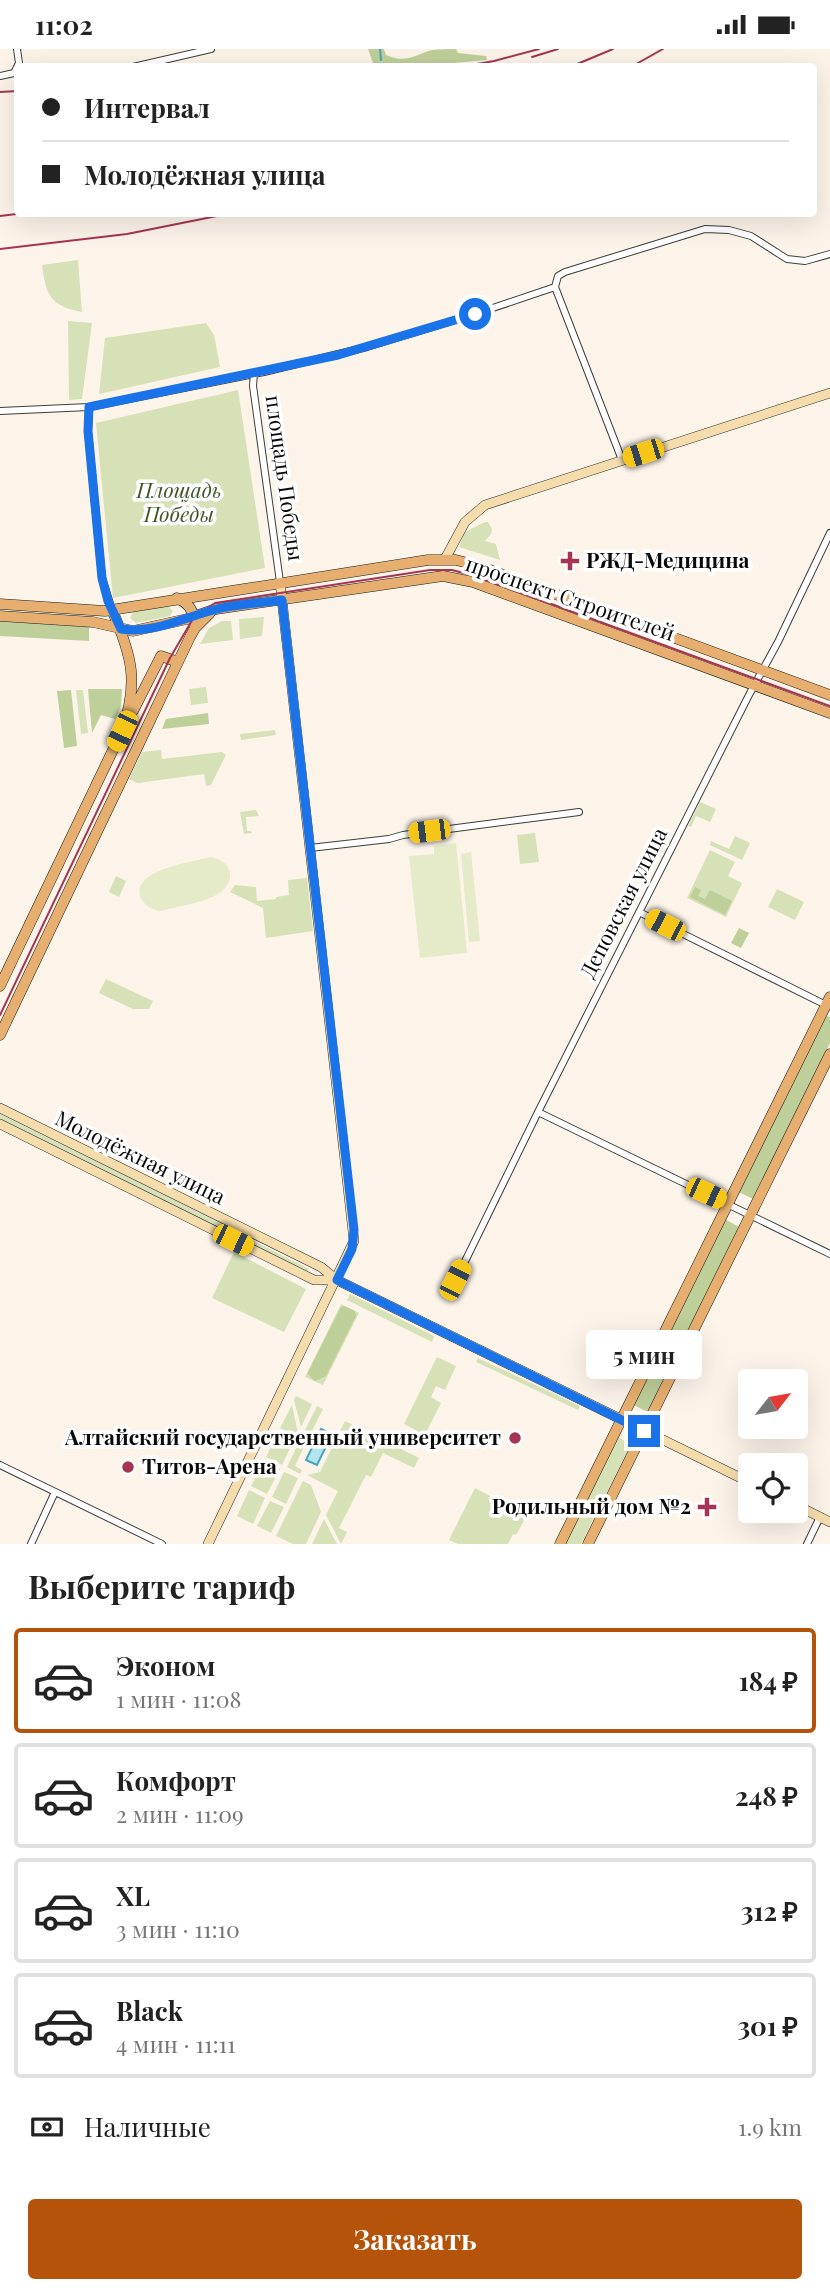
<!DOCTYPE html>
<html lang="ru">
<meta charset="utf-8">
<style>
body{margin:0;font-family:"Playfair Display",serif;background:#f2f2f2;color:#222;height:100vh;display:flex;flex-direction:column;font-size:26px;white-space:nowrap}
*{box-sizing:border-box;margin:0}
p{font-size:23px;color:#767676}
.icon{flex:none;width:38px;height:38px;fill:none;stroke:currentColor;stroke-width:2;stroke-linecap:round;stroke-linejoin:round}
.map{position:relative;height:1495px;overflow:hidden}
.sheet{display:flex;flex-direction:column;background:#fff;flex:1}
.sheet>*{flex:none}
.banner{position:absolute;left:14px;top:14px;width:803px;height:154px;border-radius:7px;box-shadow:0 7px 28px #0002;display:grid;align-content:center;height:154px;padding:0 28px;background:#fff}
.needle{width:46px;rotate:59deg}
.buttons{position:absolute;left:738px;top:1320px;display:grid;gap:14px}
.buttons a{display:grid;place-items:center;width:70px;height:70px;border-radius:7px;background:#fff;box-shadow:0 7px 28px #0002;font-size:35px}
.end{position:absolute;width:32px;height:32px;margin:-16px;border:9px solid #1a73e8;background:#fff;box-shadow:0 0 0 4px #fff}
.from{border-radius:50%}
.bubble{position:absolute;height:49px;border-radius:7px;background:#fff;box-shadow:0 7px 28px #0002;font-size:23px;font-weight:700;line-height:49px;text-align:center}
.car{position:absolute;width:21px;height:42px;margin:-21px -10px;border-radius:9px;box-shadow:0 0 5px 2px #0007;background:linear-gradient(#f5c518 24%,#345 0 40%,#f5c518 0 76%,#345 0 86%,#f5c518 0)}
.banner b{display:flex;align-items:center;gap:24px;height:66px;font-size:26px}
.banner b+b{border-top:2px solid #e0e0e0}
.banner i{width:18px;height:18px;background:#222}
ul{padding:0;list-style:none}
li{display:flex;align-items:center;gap:21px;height:105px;margin:0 14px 10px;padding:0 14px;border:4px solid #e0e0e0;border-radius:7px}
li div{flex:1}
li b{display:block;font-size:26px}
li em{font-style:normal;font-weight:700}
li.current{border-color:#b45309}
li>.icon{width:63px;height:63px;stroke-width:1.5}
h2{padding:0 28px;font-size:32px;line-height:84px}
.pay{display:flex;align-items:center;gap:18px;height:77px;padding:0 28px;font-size:26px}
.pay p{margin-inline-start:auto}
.action{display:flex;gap:14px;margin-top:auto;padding:14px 28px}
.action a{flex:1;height:80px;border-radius:7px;background:#b45309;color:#fff;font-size:28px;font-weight:700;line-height:80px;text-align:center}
.status{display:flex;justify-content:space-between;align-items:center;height:49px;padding:0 35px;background:#fff;direction:ltr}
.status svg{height:19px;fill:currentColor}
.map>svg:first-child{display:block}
</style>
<div class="status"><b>11:02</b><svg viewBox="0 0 49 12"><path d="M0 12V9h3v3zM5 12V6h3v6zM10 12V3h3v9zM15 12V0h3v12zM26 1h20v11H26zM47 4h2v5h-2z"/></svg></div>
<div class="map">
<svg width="830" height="1495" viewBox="0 0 830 1495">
<rect width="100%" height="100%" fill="#fcf4e9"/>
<path fill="#d6e1b8" d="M78,211l4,52c-32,-6 -36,-17 -40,-47z
M68,272l24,2 -10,76 -13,1z
M206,274l8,12 6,32 -121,27 6,-56z
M238,341l27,178 -152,30 -17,-175z
M485,473h3l4,7 -1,5 -6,7 11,3 4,16 -41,-13 6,-15z
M168,557l5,5 -3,5 -34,7 -6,-5 3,-6z
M264,568l-2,19 -22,3 -1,-20z
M222,572h9l2,19 -33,4 9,-16z
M206,638l2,16 -17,2 -2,-16z
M76,641h7l5,43 -7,1z
M275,681l1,5 -35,5 -1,-6z
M161,701l1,9 60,-7 4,3 -15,30 -5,1 -2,-12 -66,9 -9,-4 13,-27z
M700,753l16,7 -6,13 -14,-6 -5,11 -3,-1z
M256,761l3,6 -13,1 1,14h4l1,2 -8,1 -4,-22z
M535,784l4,29 -19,2 -3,-29z
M735,787l15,7 -8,17 -32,-15 1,-4 18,8z
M710,801l25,12 -7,14 14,7 -16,34 -39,-19z
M116,827l10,5 -7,16 -10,-5z
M307,829l6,53 -47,7 -3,-30 -33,-16 5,-7 21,2 1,14 19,-2v-2l13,-2 -1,-15z
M777,840l27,13 -9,18 -27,-13z
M106,930l47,22 -4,8h-16l-34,-16z
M0,1062l309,158 -2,4 -307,-154z
M234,1203l72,37 -22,43 -72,-34z
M350,1245l84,42 -2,6 -85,-42z
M341,1255l18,9 -36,72 -18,-8z
M437,1308l19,9 -11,24 -9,-4 -5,11 10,6 -16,32 -21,-11z
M478,1309l102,48 -2,4 -102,-48z
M296,1347l16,8 -11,23 -7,-27z
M292,1356l6,28 -2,3 -16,-8z
M317,1357l6,3 -16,32 -6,-3z
M345,1372l74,37 -5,10 -31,-15 -12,24 -5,-2 -27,53 8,4 -6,12 -15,-29 12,-24 -31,-16 13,-3z
M278,1383l16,8 -12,25 -16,-8z
M618,1388l13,7 -50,100h-16z
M299,1393l6,3 -10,21 7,4 -2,4 -13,-7z
M264,1412l16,8 -13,25 -16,-8z
M284,1423l14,6 -12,26 -14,-7z
M303,1432l8,4 10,27 -15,32h-13l-17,-8z
M475,1439l52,27 -11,20 -3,-1 -5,10h-50l-9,-4z
M249,1441l16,8 -12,26 -16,-8z
M270,1452l14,6 -13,26 -14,-7z
M324,1470l13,25h-25z"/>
<path fill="#becf99" d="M368,0h16l2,6c20,9 29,0 46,-5 7,-1 16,-1 24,-1l2,4 28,3 1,4 -68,6h-36l-10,-3z
M0,572l89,6v14l-89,-5z
M88,640h34l-1,17 -6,13 -14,-4 -9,18z
M71,641l6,56 -13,2 -7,-57z
M208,664l1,11 -47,5 4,-10z
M695,838l6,3 -3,6 7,3 5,-9 22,11 -7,14 -35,-18z
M739,879l10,5 -8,15 -10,-5z
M826,967l4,1v26l-77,156 -14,-7z
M725,1170l14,8 -90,186 -15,-8z
M344,1257l11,5 1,5 -30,60 -11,5 -8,-7 34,-67z"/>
<path fill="#e5eac8" d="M456,794l11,110 -47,5 -11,-102 25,-2v-8z
M471,803l9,89 -11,1 -8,-88z
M211,808c10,2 18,7 19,17 2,27 -49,31 -69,37 -9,-1 -18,-6 -21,-15 -7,-27 53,-34 71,-39z"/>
<path fill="#b4e4ed" stroke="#45a5b9" stroke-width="2" d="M321,1380l11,5 -15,31 -11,-5z"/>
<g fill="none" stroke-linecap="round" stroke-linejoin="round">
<path stroke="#45a5b9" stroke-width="2" d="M380,0l1,11"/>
<defs>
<path id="street" d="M133,18l78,-18
M0,27l14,-3 5,-10 -2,-14
M555,238l3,-11 7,-4 140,-43 24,1 22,6 36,23 18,2 25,-7
M555,238l67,173
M254,324l-1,13 27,196
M89,358l-1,24 14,147 10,32
M0,362l89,-4 175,-35 103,-25 108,-33 80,-27
M310,799l79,-9 14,-4 176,-23
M639,863l189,94
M538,1063l292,142
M451,1241l87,-178 212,-419 28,-51 52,-109
M0,1416l162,79
M31,1495l24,-52
M807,1495l13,-27"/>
<path id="secondary" d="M445,510l20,-37 20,-17 345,-112
M0,1059l321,159 16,13 414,203
M0,1075l314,156h23
M796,1456l34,17
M208,1495l146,-303 -74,-659"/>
<path id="primary" d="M177,549c11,5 18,13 16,25
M0,555l105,7 323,-51h28l23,6 351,129
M0,567l93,6 40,9 54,-12 29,-10 227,-33 30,6 357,131
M133,662l28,-55 17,6
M0,937l122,-255c17,-49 10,-75 -10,-121
M0,986l190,-398 5,-9 15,-15
M560,1495l270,-547
M588,1495l242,-490"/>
</defs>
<use href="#street" stroke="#3c3c3c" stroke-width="8"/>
<use href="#secondary" stroke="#2b2b2b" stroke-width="10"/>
<use href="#primary" stroke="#1a1a1a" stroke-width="11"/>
<use href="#street" stroke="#fff" stroke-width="6"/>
<use href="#secondary" stroke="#f4dcac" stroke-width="9"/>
<use href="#primary" stroke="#e6af6f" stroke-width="10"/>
<path stroke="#a53553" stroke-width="2" d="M0,966l170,-357 24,-41 21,-14 215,-33h22l23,6 355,130"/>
<path stroke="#a53553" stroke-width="2" d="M532,8l26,-8
M460,18l34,-6 45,-12
M570,18l43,-18
M631,18l32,-18
M0,43l18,-1
M0,167l25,-3
M0,200l127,-15 105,-21"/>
</g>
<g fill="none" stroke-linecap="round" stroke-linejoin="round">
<path stroke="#1a73e8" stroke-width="9" d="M475,265l-137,41 -249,52 -1,24 14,147 6,23 13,28c33,5 64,-12 96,-20 21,-5 43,-6 65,-9l72,630 -2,19 -15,31 307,151"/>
</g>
<g fill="#a53553" stroke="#fff" stroke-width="2.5">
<path d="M566.5 501.5h7v7h7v7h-7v7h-7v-7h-7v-7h7z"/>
<circle cx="515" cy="1389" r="7"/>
<circle cx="128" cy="1418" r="7"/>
<path d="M703.5 1447.5h7v7h7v7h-7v7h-7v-7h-7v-7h7z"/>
</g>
<g text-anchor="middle" stroke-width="7" stroke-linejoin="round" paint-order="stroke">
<g font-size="21" fill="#090909" stroke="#fff">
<text transform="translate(284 429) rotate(82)" y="7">площадь Победы</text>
<text transform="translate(570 550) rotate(19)" y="7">проспект Строителей</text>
<text transform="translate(624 854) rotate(-63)" y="7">Деповская улица</text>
<text transform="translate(140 1109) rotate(26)" y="7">Молодёжная улица</text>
</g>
<g font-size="21" font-style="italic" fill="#3a5724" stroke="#fff">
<text x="179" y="449">Площадь<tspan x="179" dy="24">Победы</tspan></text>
</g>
<g font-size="21" font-weight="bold" fill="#090909" stroke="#fff" text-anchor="start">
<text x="586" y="519">РЖД-Медицина</text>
<text x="501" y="1396" text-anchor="end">Алтайский государственный университет</text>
<text x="142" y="1425">Титов-Арена</text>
<text x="691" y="1465" text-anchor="end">Родильный дом №2</text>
</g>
</g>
</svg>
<div class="buttons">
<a><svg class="needle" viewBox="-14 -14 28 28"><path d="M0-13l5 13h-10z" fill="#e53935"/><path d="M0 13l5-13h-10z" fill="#767676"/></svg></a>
<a><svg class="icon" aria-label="locate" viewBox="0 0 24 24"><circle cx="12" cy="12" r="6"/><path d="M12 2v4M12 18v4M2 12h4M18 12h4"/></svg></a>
</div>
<i class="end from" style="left:475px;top:265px"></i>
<i class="end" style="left:644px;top:1382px"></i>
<div class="bubble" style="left:586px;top:1281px;width:116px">5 мин</div>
<i class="car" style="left:643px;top:404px;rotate:252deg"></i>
<i class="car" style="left:122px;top:682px;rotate:205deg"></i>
<i class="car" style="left:429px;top:782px;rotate:263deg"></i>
<i class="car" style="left:665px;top:876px;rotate:297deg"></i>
<i class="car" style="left:706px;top:1144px;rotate:115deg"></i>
<i class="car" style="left:233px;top:1191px;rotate:116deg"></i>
<i class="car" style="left:455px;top:1231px;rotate:27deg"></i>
<div class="banner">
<b><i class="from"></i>Интервал</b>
<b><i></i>Молодёжная улица</b>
</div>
</div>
<section class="sheet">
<h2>Выберите тариф</h2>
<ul>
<li class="current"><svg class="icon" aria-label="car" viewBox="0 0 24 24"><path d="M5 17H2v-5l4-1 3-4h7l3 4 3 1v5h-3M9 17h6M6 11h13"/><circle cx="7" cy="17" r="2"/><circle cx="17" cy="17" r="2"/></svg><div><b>Эконом</b><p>1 мин · 11:08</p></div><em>184 ₽</em></li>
<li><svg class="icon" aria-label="car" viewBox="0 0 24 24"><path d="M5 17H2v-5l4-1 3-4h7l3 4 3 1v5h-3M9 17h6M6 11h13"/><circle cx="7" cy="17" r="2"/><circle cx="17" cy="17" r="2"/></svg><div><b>Комфорт</b><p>2 мин · 11:09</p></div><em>248 ₽</em></li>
<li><svg class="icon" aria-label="car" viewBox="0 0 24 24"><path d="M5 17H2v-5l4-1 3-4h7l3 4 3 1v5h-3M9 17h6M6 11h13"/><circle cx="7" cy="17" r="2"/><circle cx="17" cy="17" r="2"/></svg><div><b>XL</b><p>3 мин · 11:10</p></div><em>312 ₽</em></li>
<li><svg class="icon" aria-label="car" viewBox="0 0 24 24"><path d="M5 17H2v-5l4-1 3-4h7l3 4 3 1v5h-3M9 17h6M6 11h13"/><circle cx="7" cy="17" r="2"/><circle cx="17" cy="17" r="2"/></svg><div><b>Black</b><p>4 мин · 11:11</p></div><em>301 ₽</em></li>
</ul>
<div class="pay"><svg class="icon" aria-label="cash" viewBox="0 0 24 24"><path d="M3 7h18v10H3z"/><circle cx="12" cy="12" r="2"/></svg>Наличные<p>1.9 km</p></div>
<div class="action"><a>Заказать</a></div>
</section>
